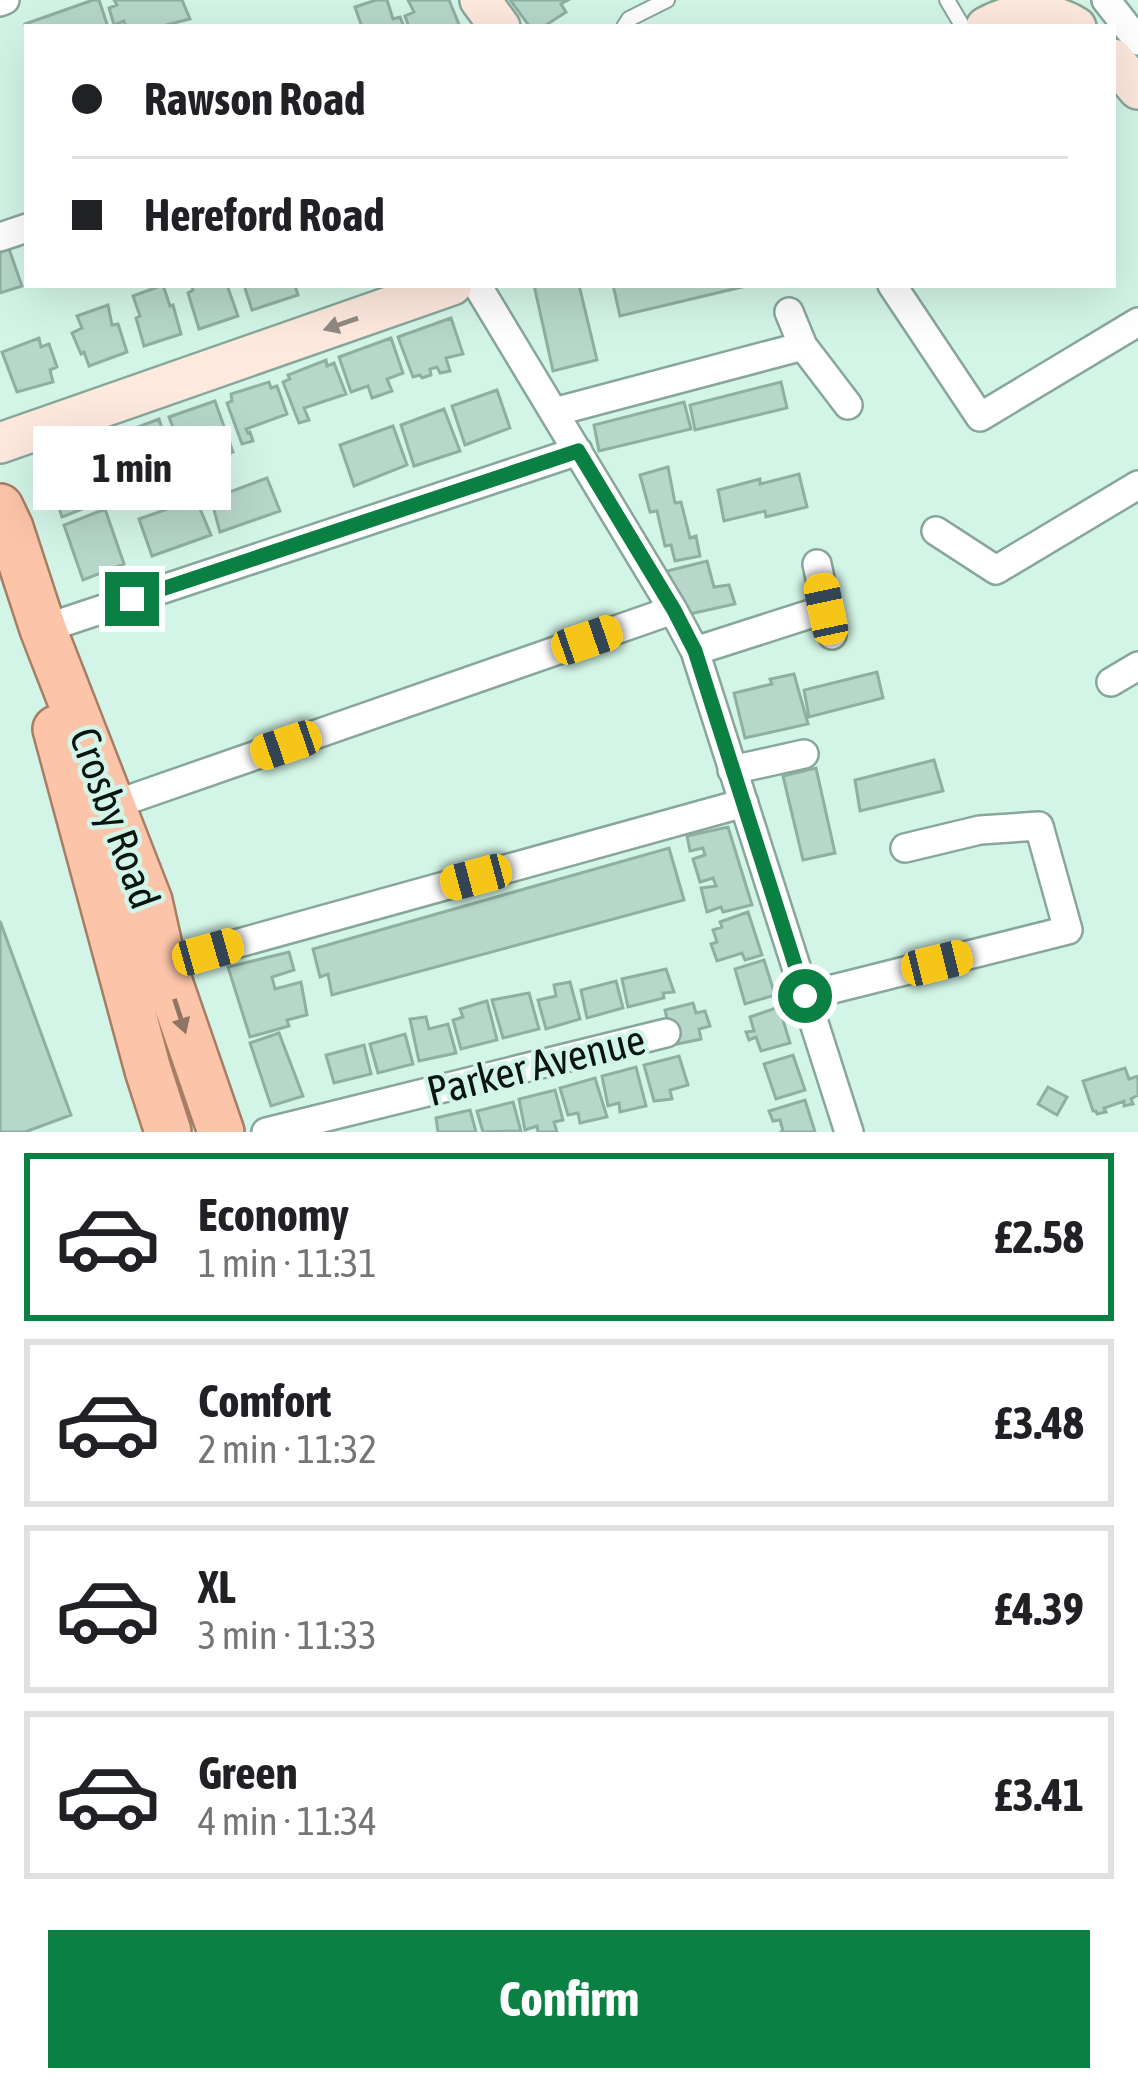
<!DOCTYPE html>
<meta charset="utf-8">
<style>
body{margin:0;font-family:"Asap Condensed",sans-serif;background:#f2f2f2;color:#202124;height:100vh;display:flex;flex-direction:column;font-size:45px;white-space:nowrap}
*{box-sizing:border-box;margin:0}
p{font-size:39px;color:#757577}
.icon{flex:none;width:66px;height:66px;fill:none;stroke:currentColor;stroke-width:2;stroke-linecap:round;stroke-linejoin:round}
.map{position:relative;height:1132px;overflow:hidden}
.panel{display:flex;flex-direction:column;background:#fff;flex:1}
.panel>*{flex:none}
.hud{position:absolute;left:24px;top:24px;width:1092px;height:264px;border-radius:0px;box-shadow:0 12px 48px #0002;display:grid;align-content:center;height:264px;padding:0 48px;background:#fff}
.end{position:absolute;width:54px;height:54px;margin:-27px;border:15px solid #0b8043;background:#fff;box-shadow:0 0 0 6px #fff}
.from{border-radius:50%}
.bubble{position:absolute;height:84px;border-radius:0px;background:#fff;box-shadow:0 12px 48px #0002;font-size:39px;font-weight:700;line-height:84px;text-align:center}
.car{position:absolute;width:36px;height:72px;margin:-36px -18px;border-radius:15px;box-shadow:0 0 9px 3px #0007;background:linear-gradient(#f5c518 24%,#345 0 40%,#f5c518 0 76%,#345 0 86%,#f5c518 0)}
.hud b{display:flex;align-items:center;gap:42px;height:114px;font-size:45px}
.hud b+b{border-top:3px solid #e0e0e0}
.hud i{width:30px;height:30px;background:#202124}
ul{padding:21px 0 0;list-style:none}
li{display:flex;align-items:center;gap:36px;height:168px;margin:0 24px 18px;padding:0 24px;border:6px solid #e0e0e0;border-radius:0px}
li div{flex:1}
li b{display:block;font-size:45px}
li em{font-style:normal;font-weight:700}
li.on{border-color:#0b8043}
li>.icon{width:108px;height:108px;stroke-width:1.5}
.action{display:flex;gap:24px;margin-top:auto;padding:24px 48px}
.action a{flex:1;height:138px;border-radius:0px;background:#0b8043;color:#fff;font-size:48px;font-weight:700;line-height:138px;text-align:center}
.map>svg:first-child{display:block}
</style>
<div class="map">
<svg width="1138" height="1132" viewBox="0 0 1138 1132">
<rect width="100%" height="100%" fill="#d3f5e7"/>
<path fill="#b6d7c9" stroke="#8fafa1" stroke-width="3" d="M93,0h6l9,27h-81v3l-2,-6z
M114,0h68l8,19 -32,8h-32l-2,-6 -10,4 -5,-17 8,-3z
M376,0h11l6,19 7,-2 4,10h-42l-7,-20z
M408,0h41l11,27h-51l-4,-11 9,-4z
M510,0h58l-7,4 5,8 -23,15h-13z
M8,246l14,40 -22,7v-44z
M163,285l7,21 3,-1 8,29 -37,12 -8,-28 4,-2 -7,-20z
M191,285h36l11,31 -39,13 -11,-36 5,-3z
M244,285h51l3,10 -46,15z
M534,285h45l18,75 -44,11z
M613,285h129v2l-122,29z
M108,305l4,20 6,-1 9,28 -38,14 -5,-14 -3,2 -9,-21 10,-5 -5,-12z
M451,318l12,36 -17,4 4,13 -10,2 -3,-6 -7,2 1,6 -9,3 -2,-3 -7,2 -15,-40z
M39,338l2,9 8,-3 8,23 -7,3 3,12 -36,10 -15,-40z
M391,338l12,35 -16,6 5,12 -20,7 -4,-12 -17,6 -12,-35z
M326,360l1,6 7,-3 12,31 -42,14 5,12 -10,3 -16,-41 7,-3 -2,-4z
M269,382l2,6 6,-2 10,28 -41,15 2,4 2,-1 3,9 -11,3 -15,-41 5,-2 -1,-7z
M781,382l6,26 -92,22 -5,-25z
M497,390l13,38 -45,17 -13,-39z
M215,401l18,51 -45,15 -19,-50z
M684,402l7,27 -92,22 -5,-26z
M444,409l16,42 -46,15 -13,-41z
M159,419l16,52 -46,16 -17,-50z
M393,426l14,39 -53,21 -14,-41z
M82,446l21,55 -41,16 -18,-56z
M668,467l7,36 6,-1 9,36 6,-2 4,20 -25,5 -4,-16 -6,1 -8,-35 -7,1 -10,-37z
M799,474l8,33 -41,10 -1,-6 -41,10 -6,-31 42,-11v5z
M267,478l13,33 -60,21 -9,-33z
M196,499l15,36 -59,21 -13,-37z
M105,509l19,55 -41,16 -19,-55z
M707,561l7,26 15,-2 6,19 -50,11 -22,-43z
M877,672l6,26 -74,19 -5,-27z
M794,674l14,50 -63,14 -11,-45 38,-9 -2,-5z
M934,760l9,31 -83,20 -5,-31z
M816,768l19,85 -32,7 -20,-84z
M728,827l24,78 -29,7 -2,-5 -14,5 -6,-24 15,-2 -3,-8 -13,4 -7,-23 12,-4 -2,-7 -13,3 -3,-15z
M669,848l15,52 -352,95 -4,-21 -8,3 -7,-28z
M748,912l14,43 -17,5 -3,-7 -25,8 -6,-17 6,-2 -4,-12 9,-3 -2,-5z
M0,921l71,194 -46,17h-25z
M289,952l5,18 -22,7 3,12 26,-7 6,33 -20,5 2,6 -39,11 -22,-70z
M764,960l11,35 -30,9 -10,-35z
M666,969l8,23 -11,1 1,5 -36,9 -6,-28z
M616,981l7,27 -36,10 -6,-28z
M570,982l10,37 -34,10 -8,-29 18,-4 -2,-11z
M529,993l10,36 -36,9 -11,-38z
M487,1001l10,39 -36,9 -8,-29 10,-3 -3,-8z
M693,1003l3,10 9,-2 5,15 -11,3 2,10 -28,6 -8,-35z
M779,1007l11,36 -29,8 -5,-14 -7,3 -3,-8 8,-1 -4,-14z
M426,1017l3,12 19,-5 8,29 -37,8 -9,-42z
M279,1033l24,63 -32,10 -21,-63z
M405,1034l8,30 -35,9 -8,-29z
M364,1045l7,29 -37,9 -8,-28z
M793,1055l12,35 -29,9 -12,-35z
M679,1056l9,29 -18,5 2,9 -18,2 -10,-36z
M636,1067l10,39 -26,6 -1,-9 -11,3 -6,-30z
M1125,1068l4,11 9,-3v19l-7,4 2,5 -9,2v-5l-20,7 2,4 -9,2 -1,-3h-3l-10,-30z
M595,1078l12,39 -27,6 -2,-10 -10,2 -8,-27z
M1048,1087l19,10 -10,18 -19,-11z
M555,1090l8,30 -9,2 3,10h-19l-1,-6 -12,4 -6,-31z
M805,1100l10,32h-35l3,-1 -3,-11 -7,1 -4,-10z
M513,1102l8,29 -38,1 -6,-21z
M470,1110l6,22h-38l-2,-14z"/>
<g fill="none" stroke-linecap="round" stroke-linejoin="round">
<defs>
<path id="service" d="M947,0l16,27
M624,27l5,-8 38,-19"/>
<path id="minor" d="M1106,0l32,41
M0,2l5,-2
M0,237l27,-9
M477,285l196,325 22,41 154,481
M892,285l88,132 158,-95
M789,312l14,34 45,59
M554,412l249,-66
M936,531l60,39 142,-85
M817,564l15,71
M43,629l535,-178
M695,651l131,-42
M1111,682l27,-16
M732,770l72,-16
M113,805l560,-195
M163,964l581,-161
M805,996l263,-66 -29,-104 -59,4 -75,18
M266,1132l400,-99"/>
<path id="secondary" d="M480,0l20,27
M986,27c29,-16 61,-18 90,0
M1113,59l25,30
M0,443l452,-158"/>
<path id="trunk" d="M0,507l10,21 33,101 106,272 14,63 58,168
M56,729l92,341 20,62"/>
</defs>
<use href="#service" stroke="#88a79a" stroke-width="18"/>
<use href="#minor" stroke="#88a79a" stroke-width="32"/>
<use href="#secondary" stroke="#88a79a" stroke-width="44"/>
<use href="#trunk" stroke="#a67e66" stroke-width="50"/>
<use href="#service" stroke="#fff" stroke-width="14"/>
<use href="#minor" stroke="#fff" stroke-width="27"/>
<use href="#secondary" stroke="#fee9df" stroke-width="39"/>
<use href="#trunk" stroke="#fcc4a8" stroke-width="45"/>
</g>
<defs><path id="oneway-solid" d="M-6-.8H1V-3.2L6.5 0L1 3.2V.8H-6Z" transform="scale(3)"/></defs>
<use fill="#908a82" href="#oneway-solid" transform="translate(341 324) rotate(161)"/>
<use fill="#8f7564" href="#oneway-solid" transform="translate(180 1016) rotate(72)"/>
<g fill="none" stroke-linecap="round" stroke-linejoin="round">
<path stroke="#0b8043" stroke-width="15" d="M132,599l446,-148 96,159 21,41 110,345"/>
</g>
<g text-anchor="middle" stroke-width="9" stroke-linejoin="round" paint-order="stroke">
<g font-size="42" fill="#091511" stroke="#d3f5e7">
<text transform="translate(115 818) rotate(70)" y="15">Crosby Road</text>
<text transform="translate(536 1065) rotate(-14)" y="15">Parker Avenue</text>
</g>
</g>
</svg>
<i class="end from" style="left:805px;top:996px"></i>
<i class="end" style="left:132px;top:599px"></i>
<div class="bubble" style="left:33px;top:426px;width:198px">1 min</div>
<i class="car" style="left:826px;top:609px;rotate:348deg"></i>
<i class="car" style="left:587px;top:640px;rotate:71deg"></i>
<i class="car" style="left:286px;top:745px;rotate:251deg"></i>
<i class="car" style="left:476px;top:877px;rotate:255deg"></i>
<i class="car" style="left:208px;top:952px;rotate:74deg"></i>
<i class="car" style="left:937px;top:963px;rotate:76deg"></i>
<div class="hud">
<b><i class="from"></i>Rawson Road</b>
<b><i></i>Hereford Road</b>
</div>
</div>
<section class="panel">
<ul>
<li class="on"><svg class="icon" aria-label="car" viewBox="0 0 24 24"><path d="M5 17H2v-5l4-1 3-4h7l3 4 3 1v5h-3M9 17h6M6 11h13"/><circle cx="7" cy="17" r="2"/><circle cx="17" cy="17" r="2"/></svg><div><b>Economy</b><p>1 min · 11:31</p></div><em>£2.58</em></li>
<li><svg class="icon" aria-label="car" viewBox="0 0 24 24"><path d="M5 17H2v-5l4-1 3-4h7l3 4 3 1v5h-3M9 17h6M6 11h13"/><circle cx="7" cy="17" r="2"/><circle cx="17" cy="17" r="2"/></svg><div><b>Comfort</b><p>2 min · 11:32</p></div><em>£3.48</em></li>
<li><svg class="icon" aria-label="car" viewBox="0 0 24 24"><path d="M5 17H2v-5l4-1 3-4h7l3 4 3 1v5h-3M9 17h6M6 11h13"/><circle cx="7" cy="17" r="2"/><circle cx="17" cy="17" r="2"/></svg><div><b>XL</b><p>3 min · 11:33</p></div><em>£4.39</em></li>
<li><svg class="icon" aria-label="car" viewBox="0 0 24 24"><path d="M5 17H2v-5l4-1 3-4h7l3 4 3 1v5h-3M9 17h6M6 11h13"/><circle cx="7" cy="17" r="2"/><circle cx="17" cy="17" r="2"/></svg><div><b>Green</b><p>4 min · 11:34</p></div><em>£3.41</em></li>
</ul>
<div class="action"><a>Confirm</a></div>
</section>
